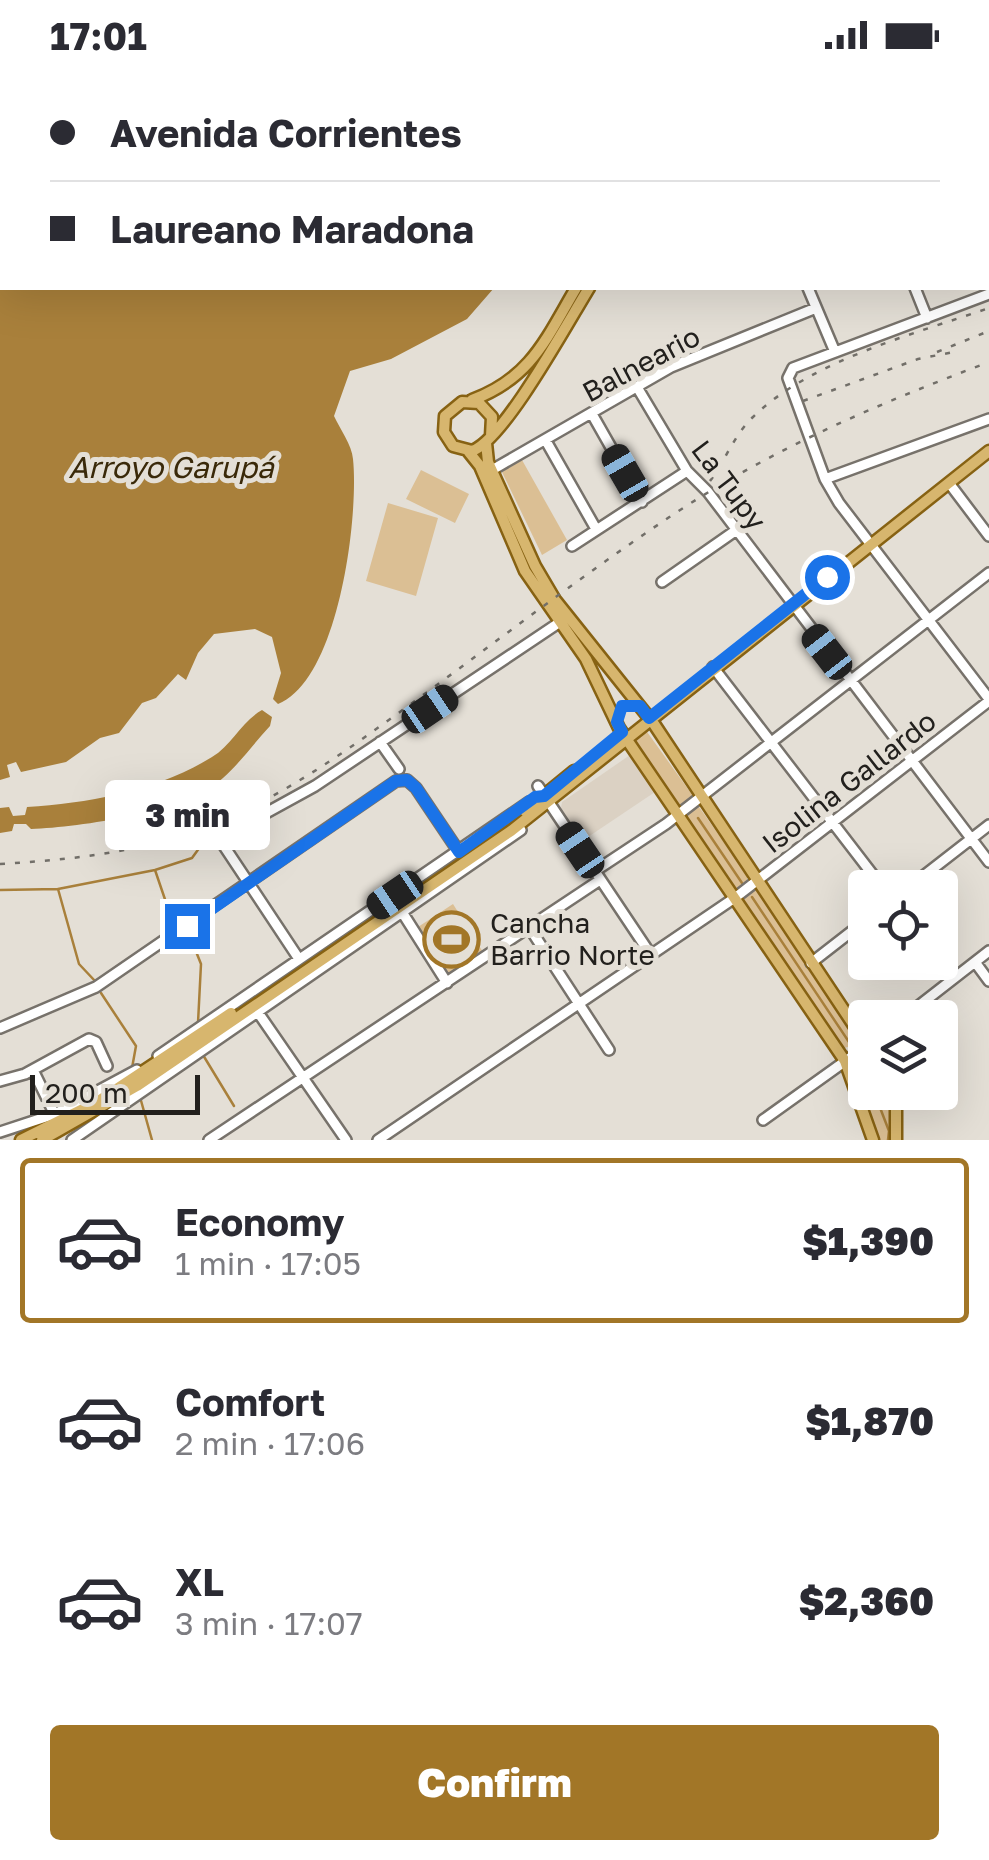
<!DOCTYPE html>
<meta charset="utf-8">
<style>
body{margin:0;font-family:"Golos Text",sans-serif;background:#f7f7f7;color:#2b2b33;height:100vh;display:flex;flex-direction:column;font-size:38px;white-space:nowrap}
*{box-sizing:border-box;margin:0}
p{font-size:32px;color:#7c7c81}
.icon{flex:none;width:55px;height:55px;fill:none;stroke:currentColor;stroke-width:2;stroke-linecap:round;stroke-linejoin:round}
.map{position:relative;height:1070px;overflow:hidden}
.drawer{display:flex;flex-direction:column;background:#fff;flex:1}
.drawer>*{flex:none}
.guide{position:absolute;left:0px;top:0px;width:990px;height:220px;box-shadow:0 10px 40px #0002;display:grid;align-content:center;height:220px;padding:0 50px;background:#fff}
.controls{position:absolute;left:848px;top:800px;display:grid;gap:20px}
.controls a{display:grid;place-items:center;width:110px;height:110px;border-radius:10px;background:#fff;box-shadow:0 10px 40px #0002;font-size:50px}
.scale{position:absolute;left:30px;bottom:25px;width:170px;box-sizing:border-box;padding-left:10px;border:5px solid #22201d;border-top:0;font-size:28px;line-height:35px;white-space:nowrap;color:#22201d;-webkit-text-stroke:8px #e4dfd6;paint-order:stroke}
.end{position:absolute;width:45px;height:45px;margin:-22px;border:12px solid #1a73e8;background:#fff;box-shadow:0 0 0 5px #fff}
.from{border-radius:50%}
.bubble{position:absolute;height:70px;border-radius:10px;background:#fff;box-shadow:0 10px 40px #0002;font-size:32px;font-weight:800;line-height:70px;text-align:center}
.car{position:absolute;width:30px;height:60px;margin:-30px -15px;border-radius:12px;box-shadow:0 0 8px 2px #0007;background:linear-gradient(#222 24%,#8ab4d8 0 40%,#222 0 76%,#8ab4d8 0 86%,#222 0)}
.guide b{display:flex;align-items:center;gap:35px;height:95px;font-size:38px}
.guide b+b{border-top:2px solid #e1e1e2}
.guide i{width:25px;height:25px;background:#2b2b33}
ul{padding:18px 0 0;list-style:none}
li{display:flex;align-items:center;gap:30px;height:165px;margin:0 20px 15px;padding:0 30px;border:5px solid transparent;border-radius:10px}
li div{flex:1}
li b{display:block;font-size:38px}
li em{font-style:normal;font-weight:800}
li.active{border-color:#a27627}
li>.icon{width:90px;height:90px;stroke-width:1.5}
.primary-button{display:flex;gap:20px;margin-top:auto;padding:20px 50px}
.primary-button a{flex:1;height:115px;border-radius:10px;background:#a27627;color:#fff;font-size:40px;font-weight:800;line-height:115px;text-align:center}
.status{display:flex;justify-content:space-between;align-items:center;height:70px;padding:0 50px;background:#fff;direction:ltr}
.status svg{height:28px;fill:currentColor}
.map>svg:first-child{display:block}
</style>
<div class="status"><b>17:01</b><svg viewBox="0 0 49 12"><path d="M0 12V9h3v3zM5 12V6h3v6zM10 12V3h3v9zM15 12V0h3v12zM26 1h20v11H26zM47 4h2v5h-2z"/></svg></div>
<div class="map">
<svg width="989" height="1070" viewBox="0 0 989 1070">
<rect width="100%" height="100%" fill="#e4dfd6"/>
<path fill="#dbd1c3" d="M630,685l25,37 -73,49 -21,-33 1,-6z"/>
<path fill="#dbbf94" d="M522,390l45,80 -25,15 -40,-83z
M421,400l48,24 -14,29 -49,-24z
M388,433l50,15 -22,78 -50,-15z
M645,659l48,67 -13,10 -49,-67z
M697,734l50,71v7l-10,7 -50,-73z
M751,816l7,3 100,155 -17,5 -98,-148 -1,-7z
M453,834l30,48 -34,22 -31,-47z
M865,982v40l27,1 1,47h-13l-30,-75 1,-6z"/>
<path fill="#a9803b" d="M0,0h534l-532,2v216h492l-27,31 -76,40 -41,12 -16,45c6,13 18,29 19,43 6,57 -14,221 -75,245l-5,-5 8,-26 -9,-36 -17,-8 -41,5 -16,19 -12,27 -8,-6 -22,24 -14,5 -23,30 -19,5 -34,24 -45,10 -5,-10 -9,3 3,12 -10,3z
M262,640l10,7 -2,9c-16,17 -30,37 -47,52 -39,34 -141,49 -192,51l-5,-5h-12l-2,7 -12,2v-25l9,-1 4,9 12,-1 2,-8c63,-4 130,-16 185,-50 20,-12 29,-35 50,-47z"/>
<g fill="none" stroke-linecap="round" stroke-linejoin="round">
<path stroke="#a9803b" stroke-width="2.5" d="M195,726l8,11
M205,741l7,10
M698,748l44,65
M58,819l21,75 16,17
M0,820l58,-1 97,-19
M752,827l99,148
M182,854l-11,-7 -16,-47 37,-12 21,-29
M189,864l12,30 -3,59
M101,923l35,53 -4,22
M203,985l31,51
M861,992l4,9
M874,1022l15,39 -1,9
M140,1027l12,43"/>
<defs>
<path id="minor" d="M833,0l1,2
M938,0l1,2
M988,12l1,-1
M988,117l1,-1
M988,131l1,4
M808,218l27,64
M915,218l12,30
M989,224l-196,74 -5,10 37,101 14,24 150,196
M637,317l50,84 21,21 281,370
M592,344l50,88
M546,371l50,88
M492,400l179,-103 145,-59
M825,409l164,-60
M949,413l40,53
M572,476l115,-75
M662,512l73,-51
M713,597l170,221
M380,672l19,27
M538,716l113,169
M595,801l71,-47 323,-251
M908,818l81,-63
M402,842l45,71
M529,857l80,123
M299,889l-75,-113v-10l91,-50 248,-166
M940,891l13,17
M975,892l14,19
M811,893l54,-42
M257,941l89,129
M903,948l86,-67
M0,958l96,-41 300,-206 11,-1 9,8 43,64
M158,986l371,-254
M33,1000l23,47
M0,1011l25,-7 64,-35 7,3 11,24
M763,1050l102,-73
M0,1062l55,-18 82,-44
M72,1070l449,-310
M209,1070l391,-260
M378,1070l358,-243 253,-196"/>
<path id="major" d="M650,0v2
M592,2l2,-2
M704,2l6,-2
M729,2l7,-2
M472,330c59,-22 74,-61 104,-112
M491,366l1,-19 -13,-14 -17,-1 -17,14 -1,16 9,14 19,5c32,-11 97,-131 117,-163
M486,373l2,19 47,104 20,34 99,124 211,318
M468,381l12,15 45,105 61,88 33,69 226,333 28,79
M525,741l49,-40
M21,1070l76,-38 134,-89
M42,1070l95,-54 374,-255 478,-380
M896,1070v-48"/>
</defs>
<use href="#minor" stroke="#77726b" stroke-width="14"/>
<use href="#major" stroke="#876213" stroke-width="15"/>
<use href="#minor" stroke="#fff" stroke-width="9"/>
<use href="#major" stroke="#d7b66e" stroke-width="10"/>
<path stroke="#726f69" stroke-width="2.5" stroke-dasharray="5 10" stroke-linecap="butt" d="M937,282l52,-21
M803,331l115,-42 36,-7
M710,411c15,-20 24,-46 43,-64 57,-56 161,-83 236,-109
M0,794c70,-4 141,-12 207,-37 80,-31 150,-84 219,-134 83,-61 165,-124 251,-181 99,-65 201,-108 312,-150"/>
</g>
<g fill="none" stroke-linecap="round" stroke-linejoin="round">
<path stroke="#1a73e8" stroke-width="12" d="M187,856l209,-145 11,-1 9,8 43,64 76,-55 9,-1 78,-64 -5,-10 5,-16h18l9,12 178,-141"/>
</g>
<defs>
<symbol id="stadium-ring" viewBox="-11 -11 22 22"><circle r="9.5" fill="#e4dfd6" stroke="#a27627" stroke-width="1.5"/><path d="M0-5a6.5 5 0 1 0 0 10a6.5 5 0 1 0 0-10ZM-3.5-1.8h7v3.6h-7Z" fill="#a27627"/></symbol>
</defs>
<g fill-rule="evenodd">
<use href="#stadium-ring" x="420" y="838" width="63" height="63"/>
</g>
<g text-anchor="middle" stroke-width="10" stroke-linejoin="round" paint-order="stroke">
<g font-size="28" fill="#22201d" stroke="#e4dfd6">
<text transform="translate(641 294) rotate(-28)" y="10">Balneario</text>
<text transform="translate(729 415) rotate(53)" y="10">La Tupy</text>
<text transform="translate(849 712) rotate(-38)" y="10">Isolina Gallardo</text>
</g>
<g font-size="28" fill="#22201d" stroke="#e4dfd6" text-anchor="start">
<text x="490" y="863">Cancha<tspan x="490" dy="32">Barrio Norte</tspan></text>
</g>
<g font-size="30" font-style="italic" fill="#3a2909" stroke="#e4dfd6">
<text x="171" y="408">Arroyo Garupá</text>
</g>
</g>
</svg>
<div class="controls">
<a><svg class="icon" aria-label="locate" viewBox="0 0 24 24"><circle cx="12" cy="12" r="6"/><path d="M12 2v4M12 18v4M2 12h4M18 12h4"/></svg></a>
<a><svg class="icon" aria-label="layers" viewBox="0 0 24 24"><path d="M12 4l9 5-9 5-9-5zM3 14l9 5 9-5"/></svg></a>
</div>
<div class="scale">200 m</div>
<i class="end from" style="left:827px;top:507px"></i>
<i class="end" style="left:187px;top:856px"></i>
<div class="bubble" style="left:105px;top:710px;width:165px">3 min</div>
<i class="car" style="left:625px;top:403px;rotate:330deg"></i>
<i class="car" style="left:827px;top:582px;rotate:322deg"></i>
<i class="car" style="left:430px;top:639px;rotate:56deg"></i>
<i class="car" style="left:580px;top:780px;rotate:326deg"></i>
<i class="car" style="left:395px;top:825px;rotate:236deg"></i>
<div class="guide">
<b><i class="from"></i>Avenida Corrientes</b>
<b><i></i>Laureano Maradona</b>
</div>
</div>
<section class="drawer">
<ul>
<li class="active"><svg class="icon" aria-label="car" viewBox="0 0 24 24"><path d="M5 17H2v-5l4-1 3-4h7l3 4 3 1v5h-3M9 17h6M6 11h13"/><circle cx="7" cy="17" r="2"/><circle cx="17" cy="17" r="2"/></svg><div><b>Economy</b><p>1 min · 17:05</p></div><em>$1,390</em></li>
<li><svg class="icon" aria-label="car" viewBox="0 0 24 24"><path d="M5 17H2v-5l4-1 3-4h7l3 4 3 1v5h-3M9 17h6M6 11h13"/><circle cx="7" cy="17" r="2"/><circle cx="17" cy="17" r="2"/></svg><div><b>Comfort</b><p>2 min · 17:06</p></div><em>$1,870</em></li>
<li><svg class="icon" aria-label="car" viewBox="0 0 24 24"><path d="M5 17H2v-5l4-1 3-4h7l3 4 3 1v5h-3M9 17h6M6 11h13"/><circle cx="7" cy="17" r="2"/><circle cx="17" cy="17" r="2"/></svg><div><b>XL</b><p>3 min · 17:07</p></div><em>$2,360</em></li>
</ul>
<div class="primary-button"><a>Confirm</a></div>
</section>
